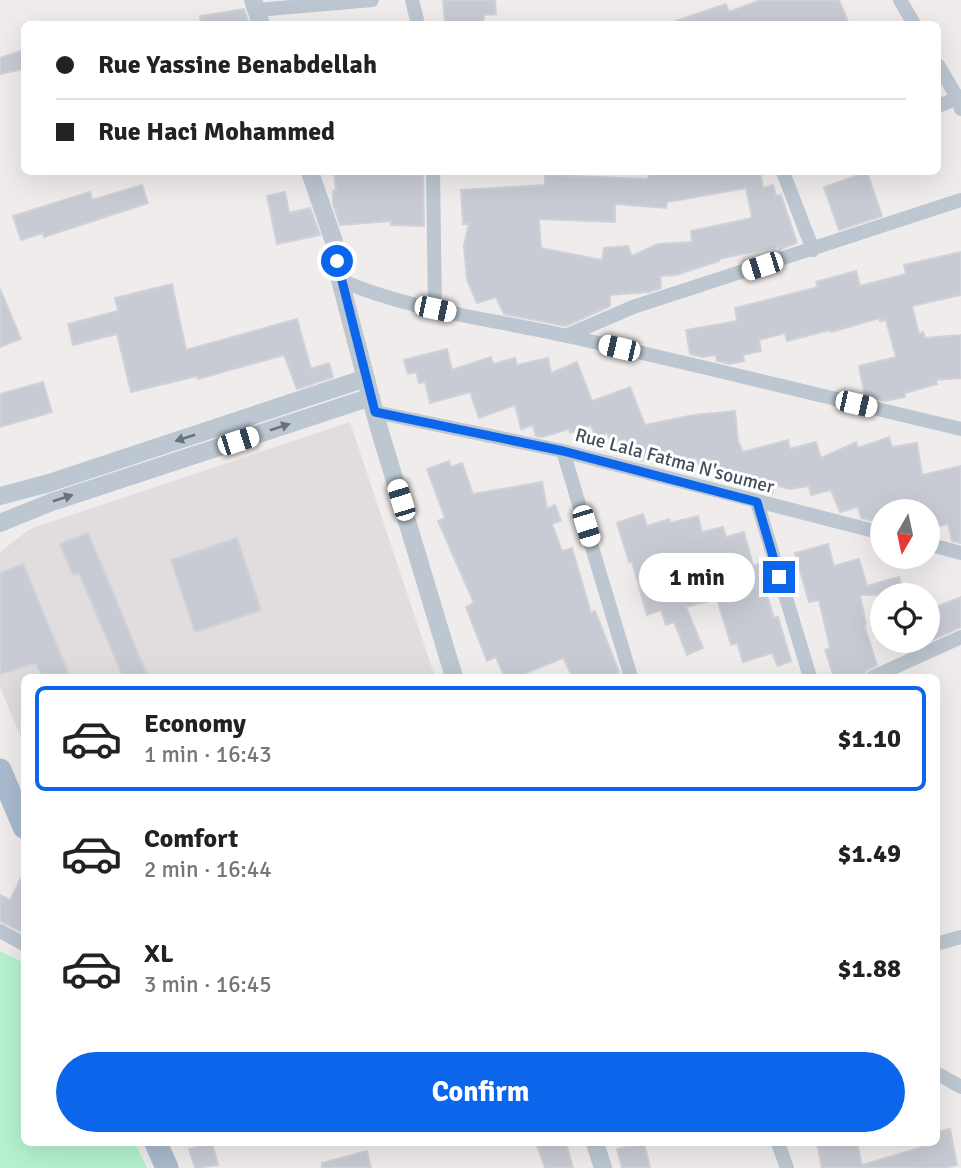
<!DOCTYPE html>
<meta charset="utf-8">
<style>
body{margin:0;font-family:Signika,sans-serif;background:#f6f6f6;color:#222;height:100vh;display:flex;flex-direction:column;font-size:26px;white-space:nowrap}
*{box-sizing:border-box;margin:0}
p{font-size:23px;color:#767676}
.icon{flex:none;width:38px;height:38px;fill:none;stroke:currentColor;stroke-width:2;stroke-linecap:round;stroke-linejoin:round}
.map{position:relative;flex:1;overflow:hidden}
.sheet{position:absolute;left:21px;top:674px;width:919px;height:472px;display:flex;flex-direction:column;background:#fff;border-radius:10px;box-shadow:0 7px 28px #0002}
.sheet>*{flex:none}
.guide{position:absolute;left:21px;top:21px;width:920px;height:154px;border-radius:10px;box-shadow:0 7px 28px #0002;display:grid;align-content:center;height:154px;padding:0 35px;background:#fff}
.needle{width:46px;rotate:189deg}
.buttons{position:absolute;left:870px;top:499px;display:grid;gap:14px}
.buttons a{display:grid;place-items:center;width:70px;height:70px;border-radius:50%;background:#fff;box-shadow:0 7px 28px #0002;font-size:35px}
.end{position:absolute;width:32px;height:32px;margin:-16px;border:9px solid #0b66ec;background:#fff;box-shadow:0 0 0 4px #fff}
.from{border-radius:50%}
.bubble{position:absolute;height:49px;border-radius:24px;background:#fff;box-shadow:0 7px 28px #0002;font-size:23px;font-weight:800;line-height:49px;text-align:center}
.car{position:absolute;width:21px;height:42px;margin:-21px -10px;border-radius:9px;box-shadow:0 0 5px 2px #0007;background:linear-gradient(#fff 24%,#345 0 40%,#fff 0 76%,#345 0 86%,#fff 0)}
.guide b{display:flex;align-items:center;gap:24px;height:66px;font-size:26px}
.guide b+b{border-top:2px solid #e0e0e0}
.guide i{width:18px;height:18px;background:#222}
ul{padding:12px 0 0;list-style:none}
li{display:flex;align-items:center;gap:21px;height:105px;margin:0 14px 10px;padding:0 21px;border:4px solid transparent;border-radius:10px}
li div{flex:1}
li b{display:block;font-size:26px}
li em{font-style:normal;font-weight:800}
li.active{border-color:#0b66ec}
li>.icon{width:63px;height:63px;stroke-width:1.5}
.primary-button{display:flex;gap:14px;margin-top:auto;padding:14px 35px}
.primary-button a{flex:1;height:80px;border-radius:42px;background:#0b66ec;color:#fff;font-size:28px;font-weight:800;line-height:80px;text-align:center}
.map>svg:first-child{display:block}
</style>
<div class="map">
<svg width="961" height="1168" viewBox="0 0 961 1168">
<rect width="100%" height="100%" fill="#f0ecec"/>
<path fill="#e1ddde" d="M350,422l85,255h-411v68l-24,-58v-135l30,-23z"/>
<path fill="#b6f2cf" d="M0,951l24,12v180h111l12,25h-147z"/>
<path fill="#c8cbd3" stroke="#d0d2d9" stroke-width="2" fill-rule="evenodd" d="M443,0h52l1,14 -12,1v9h-39z
M760,0h79l10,24h-176v-2l53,-18 3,8z
M244,9l5,15h-48l-1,-8z
M24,50v19l-24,5v-16z
M334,172l89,3 1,51 -33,-1v-4l-51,4 -7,-21v-13h3z
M649,172h111l3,16 10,-3 3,11 5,-1 16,48 -17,6v-3l-61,13v2l-43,14 -16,1 1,12 -12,4 -39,3v11l-44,20 -62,-12 -8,-17 -19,6 -10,-23 -3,-34 5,-23 -6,1 -2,-34 84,-5v-10l103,4zM746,188l6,30 -61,13 1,11 -34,2 -26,12 -4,-10 -24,2 -2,12 -61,-12 -2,-29 76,3v-18l51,4 1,-6z
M867,172l15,44 -43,14 -15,-43z
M142,185l6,18 -104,34 -1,-4 -22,7 -8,-24 77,-24 2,8z
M285,192l4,21 21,-5 10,27 -43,9 -10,-48z
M961,252v43l-49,11 7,28 4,-2 2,6 36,-3v43l-25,2 1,4 -32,9v4l-20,4 -20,-5 -6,-30 37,-9 -10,-37 -6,1v-3l-49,14 -1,-2 -43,11 -2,-8 -26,7 2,11 -18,4 1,6 -14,3 -13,-3 -1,-6 -13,2 -13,-3 -4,-24 51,-9 -2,-13 83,-21 -2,-5 40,-11 4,15 46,-12 -2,-9z
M172,284l14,66 111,-31 14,50 18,-6 4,14 -36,12 -13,-34 -86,24 -1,-3 -66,16 -14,-58 -44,11 -5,-21 50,-13 -3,-13z
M0,289l21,50 -21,8z
M447,349l5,21 39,-13 2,7 22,-6 2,7 31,-7 3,15 26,-11 15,39 38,-14 15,38 49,-10 41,-4 3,30 5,11 45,-12 2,9 26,-7 5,16 35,-16 2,6 31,-11 3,10 25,-4 5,32 39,-9v77l-9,-2 -4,-17 -20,5v-18h-46v6l-6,1 -1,3 -14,-3 -3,-11 -18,5 -9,-22 -20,5 -2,-9 -19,3 -16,-4 -2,9 -40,-11 -1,-7 -32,-9 -3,-9 -31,7 -2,-12 -22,8 -7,-2 -8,-20 -14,5 -5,-11 -11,4 -5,-12 -21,8 -1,-4 -27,8 -6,-1 -3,-11 -12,4 -6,-24 -36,13 -9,-26 -40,11 -5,-21 -6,1 -3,-11 -8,2 -4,-14z
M43,382l9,30 -52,15v-33z
M449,461l2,6 11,-4 11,31 69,-12 5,27 8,-4 6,16 -9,3 10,27 10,-3 19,65 4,-2 24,61 -11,5h-35l-10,-19 -47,19h-11l-9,-20 -9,4 -21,-54 8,-4 -36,-82 7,-3 -18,-49z
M643,514l4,12 22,-7 1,4 28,-7 4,16 21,-5 3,10 18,-5 9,34 11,-4 6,17 -7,4 11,35 4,-1 13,44 -13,5 -6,-13 -29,9 -6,-19 -6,2 -14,-46 -31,8 17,41 -16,7 -13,-33 -8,3 -5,-15 -14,5 -15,-53h-3l-12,-39z
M88,533l60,144h-25l-44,-104 -6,2 -13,-31z
M237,538l24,72 -66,22 -24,-72z
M828,544l6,22 25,-7 8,27 32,-9 5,18h-44l6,29 -2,1 13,40 -11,6 -2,6h-30l-9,-27 5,-2 -11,-48 -10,2 -14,-49z
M23,564l47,113h-28l-6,-14 -36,11v-101z
M961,597v30l-33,15v-32z
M24,872v61l-24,-12v-26l10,5z
M950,1129l7,36 -14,3h-121l-5,-25h40l5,22 74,-22v-11z
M212,1143l6,22 -23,3 -6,-19z
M536,1143h30l7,25h-28z
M644,1143l6,25h-28l-5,-19z
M367,1151l4,17h-49v-5z"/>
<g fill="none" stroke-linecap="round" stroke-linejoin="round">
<path stroke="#bcc7d1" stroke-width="14" d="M412,0l6,24
M900,0l14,24
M256,10l116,-10
M938,65l19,32 4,12
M938,106l23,-9
M433,172l2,137
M783,172l30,78
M340,280c71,31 152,39 227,56 132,29 263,62 394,93
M566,336l67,-29 328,-107
M375,412l188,39 319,82
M563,451l68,226
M757,502l53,175
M928,544l33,9
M873,677l88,-40
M0,931l24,13
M936,944l25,-7
M936,1073l25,14
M778,1143l9,25"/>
<path stroke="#bcc7d1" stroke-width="18" d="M253,0l8,24
M310,172l24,70 6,38 38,145 76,252
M0,496l49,-13 317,-105
M0,523l52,-21 319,-105
M595,1143l8,25"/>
<path stroke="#aabbcf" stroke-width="23" d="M0,770l24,57
M156,1143l11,25"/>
</g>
<defs><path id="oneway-solid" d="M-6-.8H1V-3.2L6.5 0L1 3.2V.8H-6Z" transform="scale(1.75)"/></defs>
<g fill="#68737f">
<use href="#oneway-solid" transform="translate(280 427) rotate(-18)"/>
<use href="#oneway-solid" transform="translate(185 438) rotate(162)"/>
<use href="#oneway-solid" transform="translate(63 498) rotate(-18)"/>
</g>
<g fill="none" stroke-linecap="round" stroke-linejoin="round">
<path stroke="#0b66ec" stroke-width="9" d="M337,261l38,151 188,39 194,51 22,75"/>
</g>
<g text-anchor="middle" stroke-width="6" stroke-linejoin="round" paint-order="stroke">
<g font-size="19" fill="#444f5c" stroke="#fff">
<text transform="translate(675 460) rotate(15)" y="7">Rue Lala Fatma N'soumer</text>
</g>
</g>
</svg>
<div class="buttons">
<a><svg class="needle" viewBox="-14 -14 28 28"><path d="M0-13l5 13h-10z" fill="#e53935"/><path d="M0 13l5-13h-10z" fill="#767676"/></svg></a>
<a><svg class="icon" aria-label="locate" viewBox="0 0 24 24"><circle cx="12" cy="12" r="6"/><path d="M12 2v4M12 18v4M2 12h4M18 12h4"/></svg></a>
</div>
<i class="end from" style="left:337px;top:261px"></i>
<i class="end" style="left:779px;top:577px"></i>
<div class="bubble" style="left:639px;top:553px;width:116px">1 min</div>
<i class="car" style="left:762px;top:266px;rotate:252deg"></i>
<i class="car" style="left:435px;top:309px;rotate:102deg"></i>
<i class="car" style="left:619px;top:348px;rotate:283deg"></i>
<i class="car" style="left:856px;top:404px;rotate:103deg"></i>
<i class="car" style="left:238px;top:441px;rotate:72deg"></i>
<i class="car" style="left:401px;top:500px;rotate:343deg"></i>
<i class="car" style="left:586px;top:526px;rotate:163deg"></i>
<div class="guide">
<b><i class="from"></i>Rue Yassine Benabdellah</b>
<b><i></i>Rue Haci Mohammed</b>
</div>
<section class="sheet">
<ul>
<li class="active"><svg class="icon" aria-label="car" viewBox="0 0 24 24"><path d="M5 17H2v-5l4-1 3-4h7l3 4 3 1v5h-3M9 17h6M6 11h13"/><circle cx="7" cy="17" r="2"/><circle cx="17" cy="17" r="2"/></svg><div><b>Economy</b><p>1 min · 16:43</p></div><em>$1.10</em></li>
<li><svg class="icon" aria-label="car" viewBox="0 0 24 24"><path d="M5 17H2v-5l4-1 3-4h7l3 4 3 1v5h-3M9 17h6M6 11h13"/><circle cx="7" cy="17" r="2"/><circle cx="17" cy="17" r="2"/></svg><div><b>Comfort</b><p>2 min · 16:44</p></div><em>$1.49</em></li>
<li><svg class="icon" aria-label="car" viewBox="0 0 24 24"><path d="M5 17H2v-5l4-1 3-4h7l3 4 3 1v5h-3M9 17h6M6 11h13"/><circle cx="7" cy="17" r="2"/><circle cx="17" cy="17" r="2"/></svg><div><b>XL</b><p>3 min · 16:45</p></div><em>$1.88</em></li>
</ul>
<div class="primary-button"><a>Confirm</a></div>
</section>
</div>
